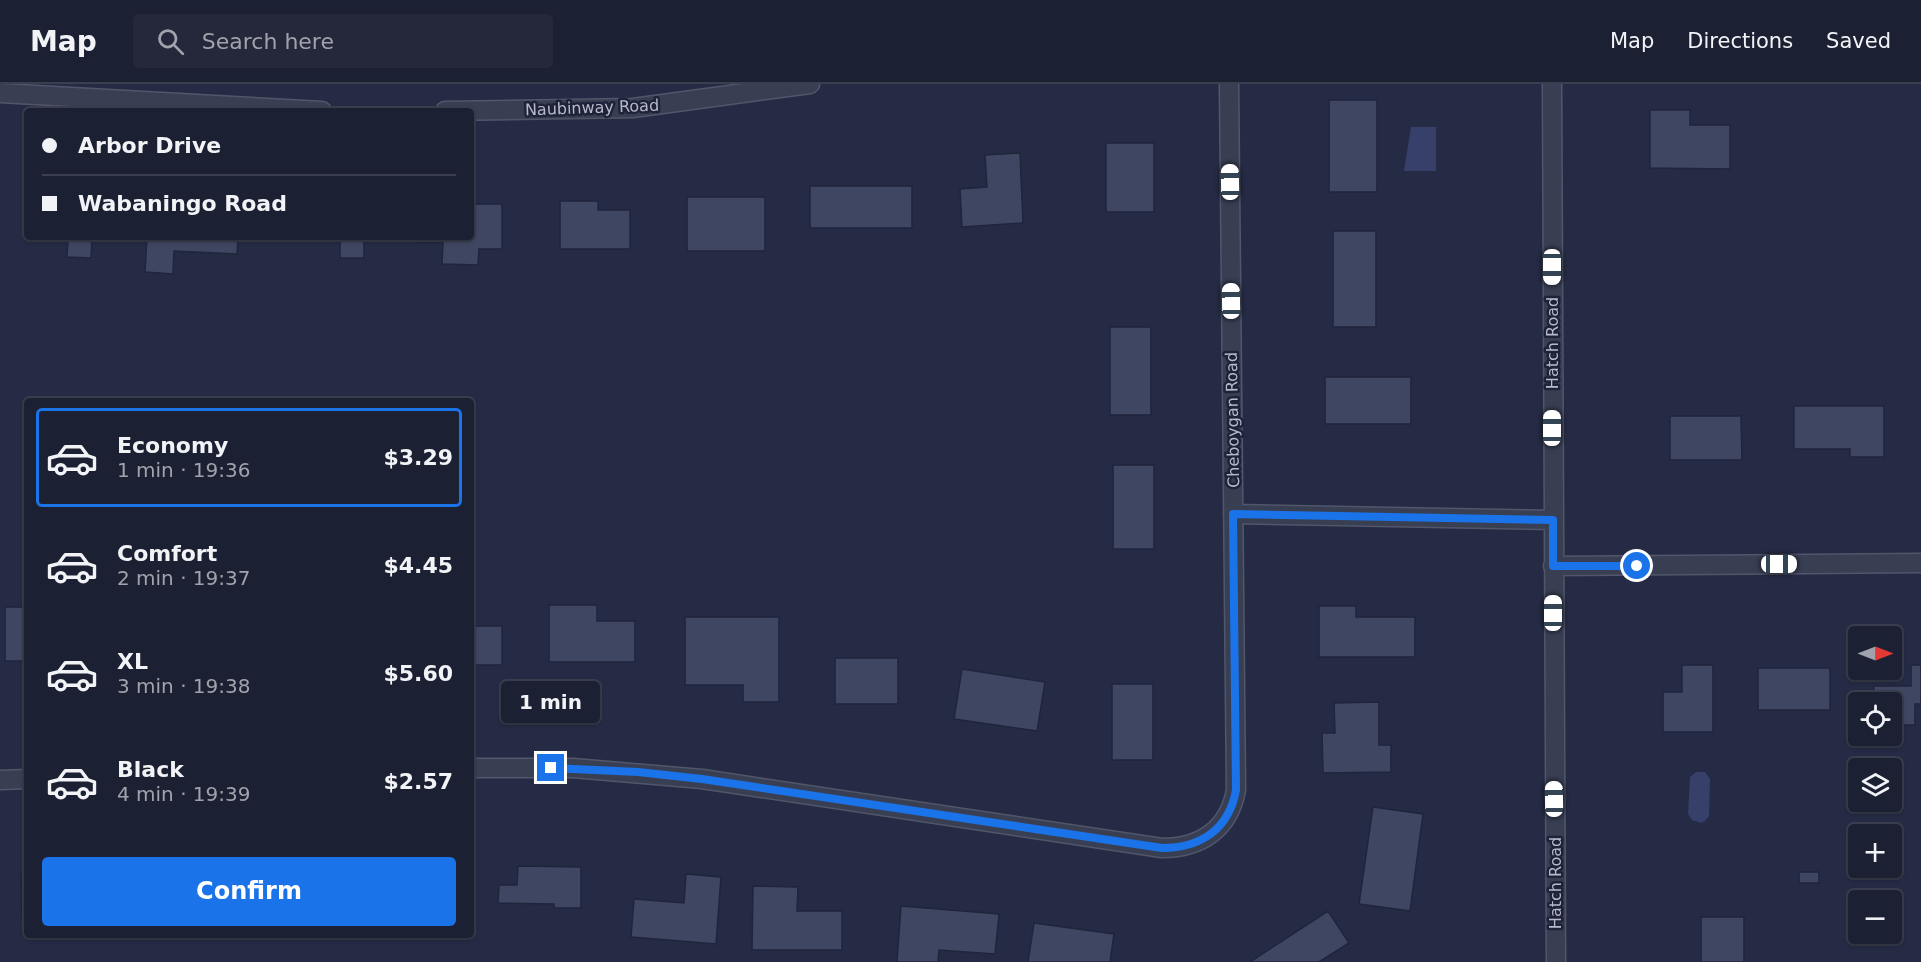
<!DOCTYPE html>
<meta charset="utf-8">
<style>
body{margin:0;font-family:"DejaVu Sans",sans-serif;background:#25283b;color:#f1f3f6;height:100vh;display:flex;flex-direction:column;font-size:22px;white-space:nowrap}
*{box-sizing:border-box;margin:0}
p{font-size:20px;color:#a0a3ac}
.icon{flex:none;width:33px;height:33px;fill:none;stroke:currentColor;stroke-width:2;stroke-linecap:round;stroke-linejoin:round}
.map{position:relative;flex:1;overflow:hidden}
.drawer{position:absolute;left:24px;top:314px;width:450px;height:540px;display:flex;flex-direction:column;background:#1c2033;border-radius:6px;box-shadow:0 2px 4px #0004,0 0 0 2px #3a3e4e}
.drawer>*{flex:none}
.hud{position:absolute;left:24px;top:24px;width:450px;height:132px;border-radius:6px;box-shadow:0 2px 4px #0004,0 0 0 2px #3a3e4e;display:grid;align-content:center;height:132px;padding:0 18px;background:#1c2033}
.needle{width:39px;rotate:90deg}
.controls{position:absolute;left:1848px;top:542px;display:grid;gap:12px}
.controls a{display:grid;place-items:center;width:54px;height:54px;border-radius:6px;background:#1c2033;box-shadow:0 2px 4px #0004,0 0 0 2px #3a3e4e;font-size:30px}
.end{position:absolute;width:27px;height:27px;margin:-14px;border:8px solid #1a73e8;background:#fff;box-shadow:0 0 0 3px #fff}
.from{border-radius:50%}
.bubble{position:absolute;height:42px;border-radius:6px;background:#1c2033;box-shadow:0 2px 4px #0004,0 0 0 2px #3a3e4e;font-size:20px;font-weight:700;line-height:42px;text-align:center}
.car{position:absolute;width:18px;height:36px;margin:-18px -9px;border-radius:8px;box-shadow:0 0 4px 2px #0007;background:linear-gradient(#fff 24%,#345 0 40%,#fff 0 76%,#345 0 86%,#fff 0)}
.hud b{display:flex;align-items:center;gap:21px;height:57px;font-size:22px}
.hud b+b{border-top:2px solid #3a3e4e}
.hud i{width:15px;height:15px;background:#f1f3f6}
ul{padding:10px 0 0;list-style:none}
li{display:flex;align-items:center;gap:18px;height:99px;margin:0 12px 9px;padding:0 6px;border:3px solid transparent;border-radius:6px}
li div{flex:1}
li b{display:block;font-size:22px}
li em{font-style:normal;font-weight:700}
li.current{border-color:#1a73e8}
li>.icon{width:54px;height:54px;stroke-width:1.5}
.primary-button{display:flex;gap:12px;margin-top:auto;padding:12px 18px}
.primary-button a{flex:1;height:69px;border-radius:6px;background:#1a73e8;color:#fff;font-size:24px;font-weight:700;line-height:69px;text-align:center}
header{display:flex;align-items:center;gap:36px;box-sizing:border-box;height:84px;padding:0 30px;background:#1c2033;border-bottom:2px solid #3a3e4e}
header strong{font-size:28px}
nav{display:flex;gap:33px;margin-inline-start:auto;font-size:21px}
.search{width:420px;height:54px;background:#25283b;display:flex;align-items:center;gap:15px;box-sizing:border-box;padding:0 21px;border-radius:6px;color:#a0a3ac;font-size:22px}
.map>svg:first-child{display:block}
</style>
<header>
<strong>Map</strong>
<div class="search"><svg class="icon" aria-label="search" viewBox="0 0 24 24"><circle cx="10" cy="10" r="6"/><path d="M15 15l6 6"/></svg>Search here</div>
<nav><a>Map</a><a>Directions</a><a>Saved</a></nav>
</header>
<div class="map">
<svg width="1921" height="878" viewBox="0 0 1921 878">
<rect width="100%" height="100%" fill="#252b44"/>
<path fill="#36406a" d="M1411,43h25v44h-32z
M1696,688h9l5,7 -1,37 -4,5 -4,2 -9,-3 -4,-6 2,-37z"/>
<path fill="#3f4661" stroke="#20253b" stroke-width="1.5" d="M1329,16h48v92h-48z
M1650,26h40v15h40v44l-80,-1z
M1106,59h48v69h-48z
M1020,69l3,70 -61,4 -2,-38 27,-2 -2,-32z
M810,102h102v42h-102z
M687,113h78v54h-78z
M24,114h3v39h65l-1,21 -24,-1 1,-18 -45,-2z
M560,117h38v9h32v39h-70z
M471,120h31v45h-23l-1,16 -36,-1 1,-22 -35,-1v-4h63z
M1333,147h43v96h-43z
M147,153h91l-1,17 -63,-3 -1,23 -28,-2z
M284,153h80v21h-24v-19h-56z
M1110,243h41v88h-41z
M1325,293h86v47h-86z
M1794,322h90v51h-34v-8h-56z
M1670,332h71l1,44h-72z
M1113,381h41v84h-41z
M549,521h48v16h38v41h-86z
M1319,522h37v11h59v40h-96z
M5,523h22v54h-22z
M685,533h94v85h-36v-17h-58z
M471,542h31v39h-31z
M835,574h63v46h-63z
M1682,581h31v67h-50v-40h19z
M1911,581h10v39h-6v21h-23v-23h-18v-16h37z
M1758,584h72v42h-72z
M962,585l83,13 -8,49 -83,-12z
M1112,600h41v76h-41z
M1379,618v43h12v27l-68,1 -1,-40h13l-1,-30z
M1373,723l50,7 -13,97 -51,-7z
M518,782l63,1v41h-27v-4l-56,-1 1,-18h18z
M1799,788h20v11h-20z
M21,790h6v41h-5z
M686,790l35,3 -5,67 -85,-7 3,-38 50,4z
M753,802l45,1 -1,24h45v39h-90z
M901,822l98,8 -4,40 -56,-4 -1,12h-41z
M1328,827l21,32 -30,19h-69z
M1701,833h43v45h-43z
M1034,839l80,11 -4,28h-82z"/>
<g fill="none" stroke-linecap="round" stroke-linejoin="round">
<defs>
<path id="street" d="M1552,0l4,878
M0,9l322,18
M445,27l188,-3 177,-24
M1233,430l320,6
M1553,482l368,-3
M471,684h102l129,11 460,69c39,0 67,-19 74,-58l-7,-706
M0,696l27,-1"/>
</defs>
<use href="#street" stroke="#52566b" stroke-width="21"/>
<use href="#street" stroke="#393f53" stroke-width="18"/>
</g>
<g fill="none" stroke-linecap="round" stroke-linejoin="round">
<path stroke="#1a73e8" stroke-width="8" d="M551,684l87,4 64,7 460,69c39,0 67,-19 74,-58l-3,-276 320,6v46h84"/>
</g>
<g text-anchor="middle" stroke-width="5" stroke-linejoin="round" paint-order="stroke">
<g font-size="16" fill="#b7bacd" stroke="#1e2339">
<text transform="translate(592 23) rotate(-2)" y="6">Naubinway Road</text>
<text transform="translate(1552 259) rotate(-90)" y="6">Hatch Road</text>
<text transform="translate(1232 336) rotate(-91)" y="6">Cheboygan Road</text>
<text transform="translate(1555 799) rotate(-90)" y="6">Hatch Road</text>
</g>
</g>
</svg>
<div class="controls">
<a><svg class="needle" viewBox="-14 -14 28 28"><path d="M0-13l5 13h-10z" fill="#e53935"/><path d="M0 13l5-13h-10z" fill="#a0a3ac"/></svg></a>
<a><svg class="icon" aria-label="locate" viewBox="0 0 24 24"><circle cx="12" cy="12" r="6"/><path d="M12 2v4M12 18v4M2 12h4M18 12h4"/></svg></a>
<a><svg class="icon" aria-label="layers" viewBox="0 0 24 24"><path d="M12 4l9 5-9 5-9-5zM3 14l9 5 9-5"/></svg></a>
<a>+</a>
<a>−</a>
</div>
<i class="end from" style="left:1637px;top:482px"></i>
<i class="end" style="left:551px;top:684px"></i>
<div class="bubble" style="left:501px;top:597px;width:99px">1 min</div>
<i class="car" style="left:1230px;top:98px;rotate:359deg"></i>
<i class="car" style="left:1552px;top:183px;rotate:180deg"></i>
<i class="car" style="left:1231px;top:217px;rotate:359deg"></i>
<i class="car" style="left:1552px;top:344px;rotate:0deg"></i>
<i class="car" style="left:1779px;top:480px;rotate:90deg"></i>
<i class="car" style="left:1553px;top:529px;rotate:0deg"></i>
<i class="car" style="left:1554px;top:715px;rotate:359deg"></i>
<div class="hud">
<b><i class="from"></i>Arbor Drive</b>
<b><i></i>Wabaningo Road</b>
</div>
<section class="drawer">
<ul>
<li class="current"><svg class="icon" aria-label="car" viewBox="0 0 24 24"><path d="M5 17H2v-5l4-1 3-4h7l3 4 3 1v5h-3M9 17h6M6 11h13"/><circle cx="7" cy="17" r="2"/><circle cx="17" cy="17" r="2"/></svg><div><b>Economy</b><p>1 min · 19:36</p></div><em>$3.29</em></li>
<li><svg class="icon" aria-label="car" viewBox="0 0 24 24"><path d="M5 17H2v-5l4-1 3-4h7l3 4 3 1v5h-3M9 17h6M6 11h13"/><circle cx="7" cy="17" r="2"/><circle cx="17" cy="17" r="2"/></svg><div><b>Comfort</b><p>2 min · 19:37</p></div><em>$4.45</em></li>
<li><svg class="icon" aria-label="car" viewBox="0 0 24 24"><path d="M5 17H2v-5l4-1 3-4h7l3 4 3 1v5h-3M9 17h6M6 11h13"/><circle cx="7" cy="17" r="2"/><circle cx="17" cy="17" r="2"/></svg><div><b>XL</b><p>3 min · 19:38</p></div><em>$5.60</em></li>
<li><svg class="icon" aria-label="car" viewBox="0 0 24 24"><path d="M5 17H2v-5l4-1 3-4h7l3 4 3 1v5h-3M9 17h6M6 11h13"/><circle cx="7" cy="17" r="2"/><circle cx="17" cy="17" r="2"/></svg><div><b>Black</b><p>4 min · 19:39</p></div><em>$2.57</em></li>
</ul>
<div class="primary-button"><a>Confirm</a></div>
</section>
</div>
